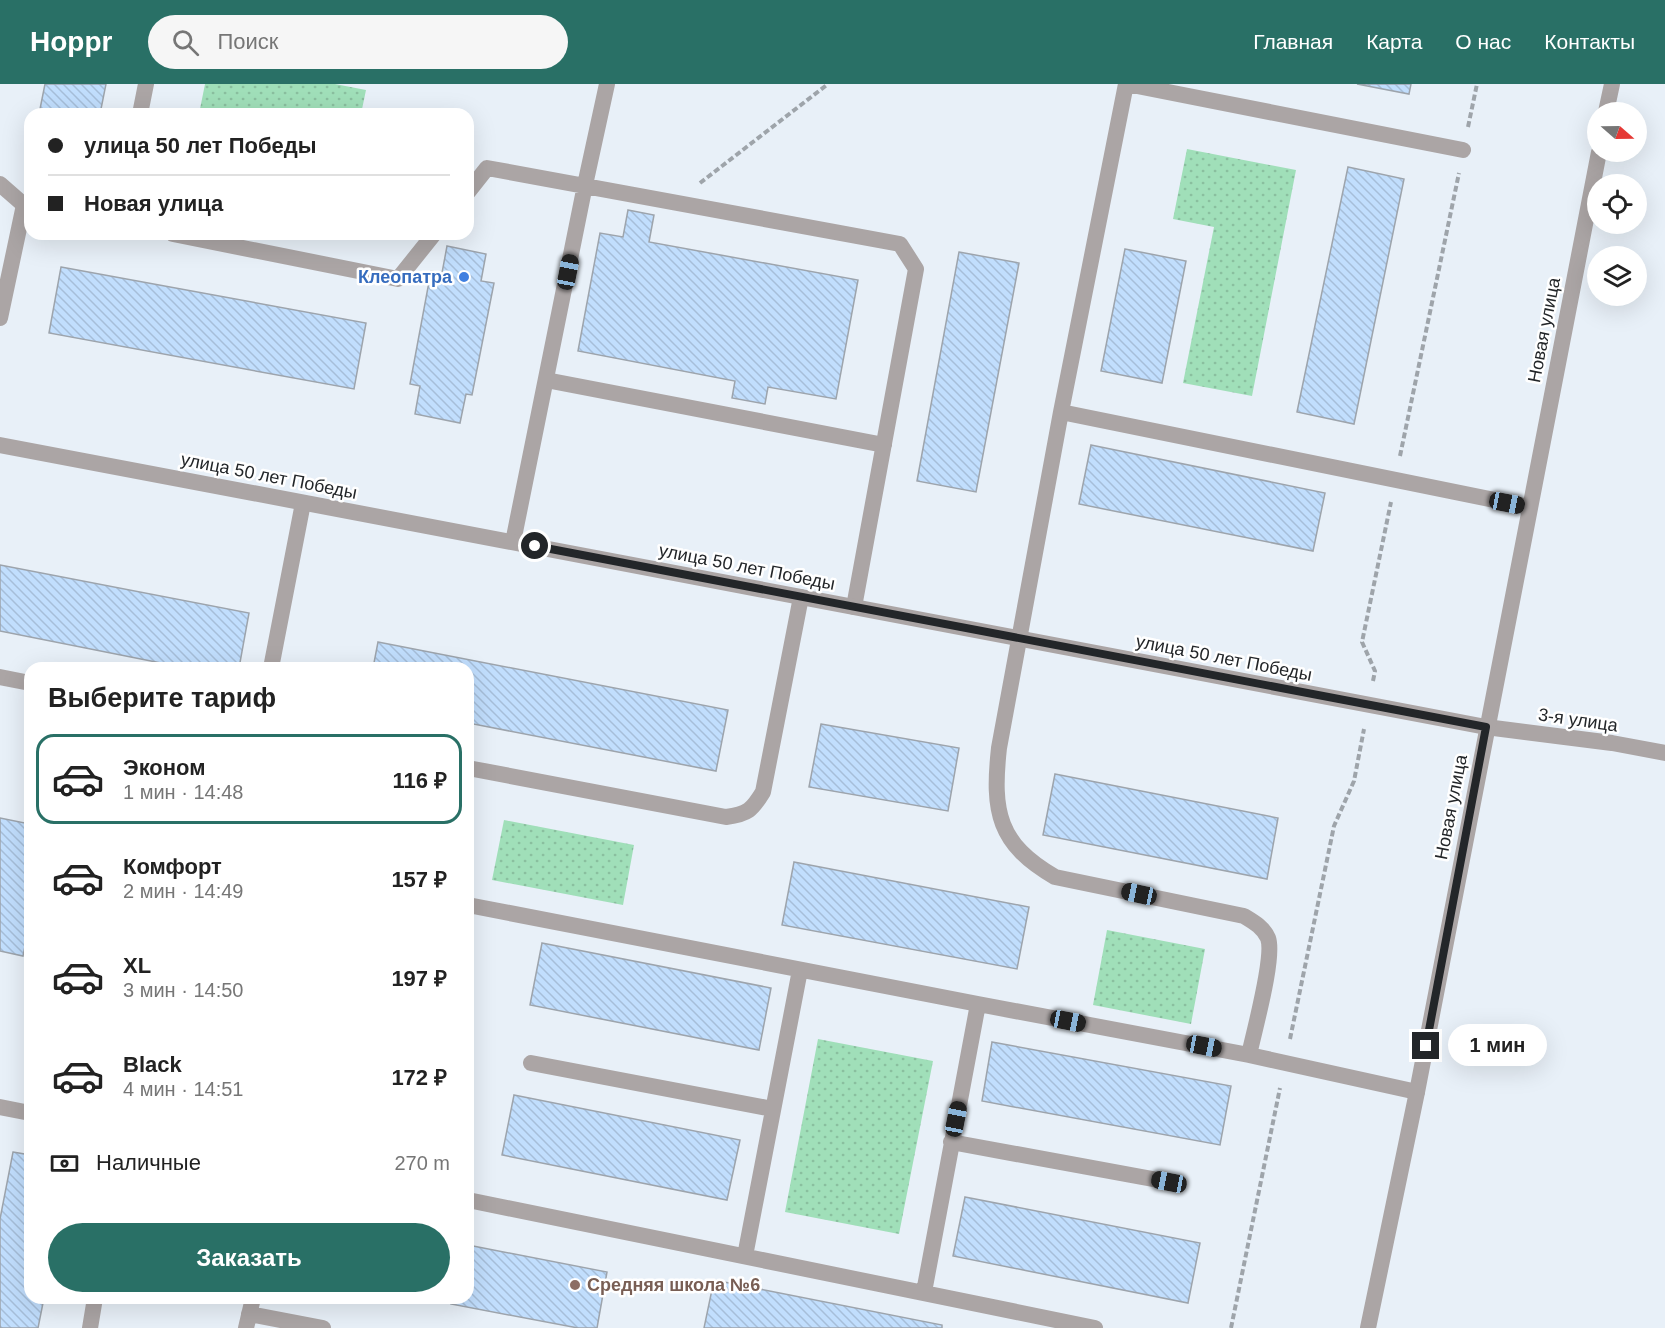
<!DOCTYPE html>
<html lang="ru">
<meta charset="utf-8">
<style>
body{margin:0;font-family:Arial,sans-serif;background:#f6f6f6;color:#222;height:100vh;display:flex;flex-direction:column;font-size:22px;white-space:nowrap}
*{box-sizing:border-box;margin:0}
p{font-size:20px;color:#767676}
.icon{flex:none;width:33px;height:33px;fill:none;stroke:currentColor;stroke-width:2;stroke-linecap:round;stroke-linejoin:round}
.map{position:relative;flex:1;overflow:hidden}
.side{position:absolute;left:24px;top:578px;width:450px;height:642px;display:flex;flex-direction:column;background:#fff;border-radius:18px;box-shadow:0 6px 24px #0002}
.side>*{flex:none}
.hud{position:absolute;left:24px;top:24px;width:450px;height:132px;border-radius:18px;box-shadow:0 6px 24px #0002;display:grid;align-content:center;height:132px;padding:0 24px;background:#fff}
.needle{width:39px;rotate:110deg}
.fabs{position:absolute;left:1587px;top:18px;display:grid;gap:12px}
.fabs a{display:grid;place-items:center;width:60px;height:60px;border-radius:50%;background:#fff;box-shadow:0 6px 24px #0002;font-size:30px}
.end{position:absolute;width:27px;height:27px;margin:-14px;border:8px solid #232629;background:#fff;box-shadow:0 0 0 3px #fff}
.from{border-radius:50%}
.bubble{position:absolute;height:42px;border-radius:21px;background:#fff;box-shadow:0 6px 24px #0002;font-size:20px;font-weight:600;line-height:42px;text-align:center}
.car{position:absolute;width:18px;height:36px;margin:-18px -9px;border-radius:8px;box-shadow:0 0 4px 2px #0007;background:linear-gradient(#222 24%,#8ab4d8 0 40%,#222 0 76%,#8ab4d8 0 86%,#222 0)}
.hud b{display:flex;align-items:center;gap:21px;height:57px;font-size:22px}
.hud b+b{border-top:2px solid #e0e0e0}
.hud i{width:15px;height:15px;background:#222}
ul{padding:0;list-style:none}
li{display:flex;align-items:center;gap:18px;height:90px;margin:0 12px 9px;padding:0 12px;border:3px solid transparent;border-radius:18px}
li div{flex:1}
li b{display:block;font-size:22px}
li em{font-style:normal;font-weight:600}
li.active{border-color:#297066}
li>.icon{width:54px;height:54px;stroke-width:1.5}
h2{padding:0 24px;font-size:27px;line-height:72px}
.pay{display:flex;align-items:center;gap:15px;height:66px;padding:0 24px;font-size:22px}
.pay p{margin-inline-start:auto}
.primary-button{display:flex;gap:12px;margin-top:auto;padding:12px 24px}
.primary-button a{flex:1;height:69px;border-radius:36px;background:#297066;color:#fff;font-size:24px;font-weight:600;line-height:69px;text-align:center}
header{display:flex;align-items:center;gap:36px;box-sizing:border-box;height:84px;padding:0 30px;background:#297066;color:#fff}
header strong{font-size:28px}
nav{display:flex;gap:33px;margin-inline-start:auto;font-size:21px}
.search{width:420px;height:54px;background:#f6f6f6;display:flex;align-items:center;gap:15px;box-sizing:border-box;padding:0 21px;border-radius:33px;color:#767676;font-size:22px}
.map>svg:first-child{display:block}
</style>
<header>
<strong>Hoppr</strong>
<div class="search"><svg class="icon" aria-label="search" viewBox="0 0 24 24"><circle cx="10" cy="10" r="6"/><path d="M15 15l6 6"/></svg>Поиск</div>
<nav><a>Главная</a><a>Карта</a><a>О нас</a><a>Контакты</a></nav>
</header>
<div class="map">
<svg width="1665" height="1244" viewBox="0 0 1665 1244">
<defs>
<pattern id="park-dots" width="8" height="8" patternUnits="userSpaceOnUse" patternTransform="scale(1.5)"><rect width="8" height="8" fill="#a0dfb9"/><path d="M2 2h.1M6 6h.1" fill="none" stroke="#8abf9f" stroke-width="1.8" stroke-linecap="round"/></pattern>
<pattern id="building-back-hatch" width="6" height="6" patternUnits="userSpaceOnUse" patternTransform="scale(1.5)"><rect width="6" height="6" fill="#c1defd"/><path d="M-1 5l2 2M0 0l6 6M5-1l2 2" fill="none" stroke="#a6bed9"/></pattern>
</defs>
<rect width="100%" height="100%" fill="#e8f0f8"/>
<path fill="url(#park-dots)" d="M205,0h130l31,6 -5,24h-162z
M1187,65l109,21 -44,226 -69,-13 31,-156 -41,-8z
M504,736l130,25 -11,60 -131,-25z
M1107,846l98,19 -14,75 -98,-19z
M818,955l115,22 -34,173 -114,-22z"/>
<path fill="url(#building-back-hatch)" stroke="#9da4ac" stroke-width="1.5" d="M45,0h61l-6,30h-61z
M1357,0h54l-2,10z
M1348,83l56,12 -50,245 -57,-12z
M628,126l26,5 -5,27 209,38 -22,119 -68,-12 -3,17 -33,-6 3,-17 -157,-30 22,-118 23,4z
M447,162l39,8 -5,27 13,2 -22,112 -6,-1 -6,29 -45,-9 5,-28 -10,-2 21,-113 11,2z
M1125,165l61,12 -24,122 -61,-12z
M959,168l60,11 -43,229 -59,-11z
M61,183l305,56 -12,66 -305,-56z
M1091,361l234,48 -12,58 -234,-47z
M0,481l249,48 -10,55h-53l-186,-37z
M378,558l350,68 -12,61 -248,-48v-55h-95z
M821,640l138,24 -11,63 -139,-24z
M1055,690l223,44 -11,61 -224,-44z
M0,734l30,6v99l-7,33 -23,-5z
M794,778l235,45 -12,62 -235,-44z
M542,859l229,45 -12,62 -229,-45z
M992,958l239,44 -11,59 -238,-44z
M514,1011l226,45 -13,60 -225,-45z
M13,1068l17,3v143h14l-6,30h-38v-109z
M965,1113l235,46 -12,60 -235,-47z
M468,1161l139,27 -10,56h-19l-127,-24 2,-6h15z
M714,1196l228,45v3h-238z"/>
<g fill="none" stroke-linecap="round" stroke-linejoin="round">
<path stroke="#9ea4aa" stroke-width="4" stroke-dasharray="6 3" stroke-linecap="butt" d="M1468,43l9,-43
M700,99l128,-99
M1400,372l59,-283
M1373,597l2,-10 -13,-29 29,-140
M1290,955l44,-213 20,-45 10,-52
M1231,1244l49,-240"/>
<path stroke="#aba5a5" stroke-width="16" d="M1126,0l-65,328 -62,336c-7,64 -1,96 56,129l189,39c10,6 19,11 24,22 7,19 -14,93 -19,117
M1127,0l336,66
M140,30l6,-30
M0,100l24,21
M468,108l19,-24 413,76 16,25 -62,338
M173,150l225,45 36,-45
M0,234l24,-113 6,1
M546,296l338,65
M1061,328l468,95
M513,458l72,-357 22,-101
M271,584l32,-165
M0,593l30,6
M468,684l258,49c22,-3 26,-7 37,-25l38,-195
M468,821l510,99 271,51 168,37
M531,979l242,46
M0,1023l30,6
M951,1058l218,40
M468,1116l627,128
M745,1172l55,-286
M924,1208l54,-288
M249,1230l74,14
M90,1244l5,-30
M246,1244l7,-30"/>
<path stroke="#aba5a5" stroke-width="16" d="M0,361l1486,282 126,16 53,10"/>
<path stroke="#aba5a5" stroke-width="16" d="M1606,28l6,-28
M1368,1244l49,-236 182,-940"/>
</g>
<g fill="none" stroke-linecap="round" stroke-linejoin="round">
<path stroke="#232629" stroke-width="8" d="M535,462l951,181 -60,319"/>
</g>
<circle fill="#3f7fe0" stroke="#fff" stroke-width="2" cx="464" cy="193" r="6"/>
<circle fill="#8d6e63" stroke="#fff" stroke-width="2" cx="575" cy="1201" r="6"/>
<g text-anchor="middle" stroke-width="5" stroke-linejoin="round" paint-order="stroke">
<g font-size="18" font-weight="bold" fill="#366cbe" stroke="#fff" text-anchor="end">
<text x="452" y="199">Клеопатра</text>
</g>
<g font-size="18" fill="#232629" stroke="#fff">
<text transform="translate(1544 246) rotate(-79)" y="6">Новая улица</text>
<text transform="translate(269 392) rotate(11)" y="6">улица 50 лет Победы</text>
<text transform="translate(747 483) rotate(11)" y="6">улица 50 лет Победы</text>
<text transform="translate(1224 574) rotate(11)" y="6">улица 50 лет Победы</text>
<text transform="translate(1578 636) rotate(8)" y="6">3-я улица</text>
<text transform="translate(1451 723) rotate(-79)" y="6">Новая улица</text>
</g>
<g font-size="18" font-weight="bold" fill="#785e54" stroke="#fff" text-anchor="start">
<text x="587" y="1207">Средняя школа №6</text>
</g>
</g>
</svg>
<div class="fabs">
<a><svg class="needle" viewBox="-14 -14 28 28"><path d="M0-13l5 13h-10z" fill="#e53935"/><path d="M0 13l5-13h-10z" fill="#767676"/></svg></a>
<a><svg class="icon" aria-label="locate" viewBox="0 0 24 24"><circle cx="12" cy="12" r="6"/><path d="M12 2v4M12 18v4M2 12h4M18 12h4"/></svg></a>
<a><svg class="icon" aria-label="layers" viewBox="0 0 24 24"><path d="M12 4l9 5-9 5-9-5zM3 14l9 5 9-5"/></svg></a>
</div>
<i class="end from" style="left:535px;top:462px"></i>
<i class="end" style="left:1426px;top:962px"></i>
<div class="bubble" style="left:1448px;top:940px;width:99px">1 мин</div>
<i class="car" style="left:568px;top:188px;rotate:11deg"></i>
<i class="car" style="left:1507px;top:419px;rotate:101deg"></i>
<i class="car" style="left:1139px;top:810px;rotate:282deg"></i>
<i class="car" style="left:1068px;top:937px;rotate:101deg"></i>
<i class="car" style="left:1204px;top:962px;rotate:101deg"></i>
<i class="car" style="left:956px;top:1035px;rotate:11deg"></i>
<i class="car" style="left:1169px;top:1098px;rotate:281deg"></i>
<div class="hud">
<b><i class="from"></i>улица 50 лет Победы</b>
<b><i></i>Новая улица</b>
</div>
<section class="side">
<h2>Выберите тариф</h2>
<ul>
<li class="active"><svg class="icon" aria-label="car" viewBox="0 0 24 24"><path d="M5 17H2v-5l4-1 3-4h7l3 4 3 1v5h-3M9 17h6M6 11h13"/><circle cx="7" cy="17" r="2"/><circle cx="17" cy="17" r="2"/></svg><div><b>Эконом</b><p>1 мин · 14:48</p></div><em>116 ₽</em></li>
<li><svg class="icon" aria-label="car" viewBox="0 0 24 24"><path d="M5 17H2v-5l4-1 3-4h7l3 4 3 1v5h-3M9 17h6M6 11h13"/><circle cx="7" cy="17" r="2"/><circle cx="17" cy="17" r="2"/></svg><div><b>Комфорт</b><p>2 мин · 14:49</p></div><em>157 ₽</em></li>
<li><svg class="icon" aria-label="car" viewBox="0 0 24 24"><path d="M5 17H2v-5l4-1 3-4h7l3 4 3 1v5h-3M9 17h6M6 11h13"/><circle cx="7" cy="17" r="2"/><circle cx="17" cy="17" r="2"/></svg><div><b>XL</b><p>3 мин · 14:50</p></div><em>197 ₽</em></li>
<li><svg class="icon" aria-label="car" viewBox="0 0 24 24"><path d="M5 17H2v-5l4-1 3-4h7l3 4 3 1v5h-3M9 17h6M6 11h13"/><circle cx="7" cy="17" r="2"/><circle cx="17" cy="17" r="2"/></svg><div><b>Black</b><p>4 мин · 14:51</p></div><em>172 ₽</em></li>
</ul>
<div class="pay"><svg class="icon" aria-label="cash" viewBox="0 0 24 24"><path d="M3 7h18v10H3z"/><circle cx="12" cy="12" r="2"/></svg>Наличные<p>270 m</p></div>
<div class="primary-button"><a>Заказать</a></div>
</section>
</div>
